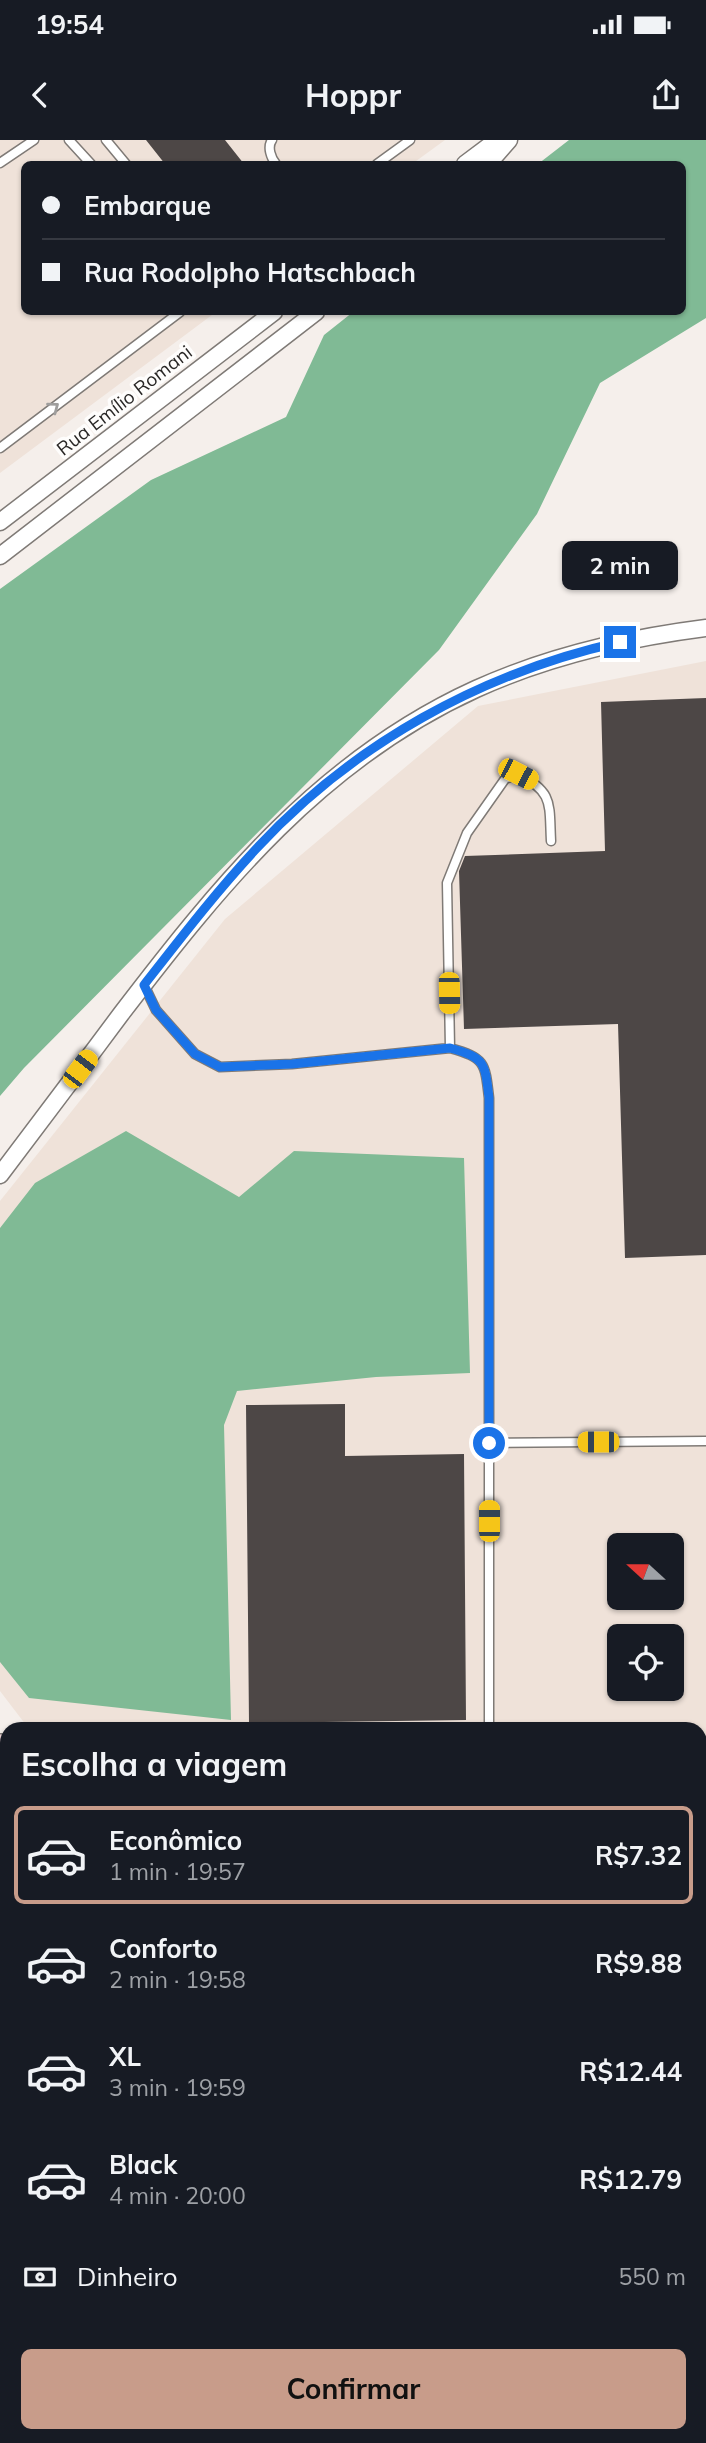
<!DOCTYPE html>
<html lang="pt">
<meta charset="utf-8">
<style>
body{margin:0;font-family:Mulish,sans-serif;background:#20242c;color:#f1f3f6;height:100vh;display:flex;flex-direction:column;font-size:26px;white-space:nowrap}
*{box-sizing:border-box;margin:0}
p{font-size:23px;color:#9ea1a6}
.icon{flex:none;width:38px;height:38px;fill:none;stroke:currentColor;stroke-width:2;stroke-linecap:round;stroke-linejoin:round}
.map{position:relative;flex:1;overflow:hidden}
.sheet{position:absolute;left:0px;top:1582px;width:707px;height:721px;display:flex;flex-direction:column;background:#171b24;border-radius:21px 21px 0 0;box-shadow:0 2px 5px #0004}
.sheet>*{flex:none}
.top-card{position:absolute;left:21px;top:21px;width:665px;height:154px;border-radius:10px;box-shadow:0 2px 5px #0004;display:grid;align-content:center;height:154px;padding:0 21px;background:#171b24}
.needle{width:46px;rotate:291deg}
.fabs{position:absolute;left:607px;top:1393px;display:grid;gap:14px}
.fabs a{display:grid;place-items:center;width:77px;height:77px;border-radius:10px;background:#171b24;box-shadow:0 2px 5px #0004;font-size:35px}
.end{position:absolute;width:32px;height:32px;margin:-16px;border:9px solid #1a73e8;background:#fff;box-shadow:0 0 0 4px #fff}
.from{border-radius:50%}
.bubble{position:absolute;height:49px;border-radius:10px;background:#171b24;box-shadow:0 2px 5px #0004;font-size:23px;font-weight:700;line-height:49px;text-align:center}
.car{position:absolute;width:21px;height:42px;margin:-21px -10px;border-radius:9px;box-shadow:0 0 5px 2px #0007;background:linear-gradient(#f5c518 24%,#345 0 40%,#f5c518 0 76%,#345 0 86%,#f5c518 0)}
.top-card b{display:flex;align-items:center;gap:24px;height:66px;font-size:26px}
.top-card b+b{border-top:2px solid #363941}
.top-card i{width:18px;height:18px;background:#f1f3f6}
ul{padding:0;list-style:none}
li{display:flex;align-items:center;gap:21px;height:98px;margin:0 14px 10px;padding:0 7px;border:4px solid transparent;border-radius:10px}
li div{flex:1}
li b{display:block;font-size:26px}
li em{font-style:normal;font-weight:700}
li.current{border-color:#c89c8a}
li>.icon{width:63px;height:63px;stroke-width:1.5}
h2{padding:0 21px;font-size:32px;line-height:84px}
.pay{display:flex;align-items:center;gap:18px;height:77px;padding:0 21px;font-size:26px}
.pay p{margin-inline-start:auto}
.primary-button{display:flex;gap:14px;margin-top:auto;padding:14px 21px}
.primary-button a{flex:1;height:80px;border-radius:10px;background:#c89c8a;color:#111;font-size:28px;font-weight:700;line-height:80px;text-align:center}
.status{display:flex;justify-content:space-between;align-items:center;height:49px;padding:0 35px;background:#171b24;direction:ltr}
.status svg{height:19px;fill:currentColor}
header{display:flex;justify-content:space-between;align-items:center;height:91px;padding:0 21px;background:#171b24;font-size:32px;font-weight:700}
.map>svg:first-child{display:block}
</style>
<div class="status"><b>19:54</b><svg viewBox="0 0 49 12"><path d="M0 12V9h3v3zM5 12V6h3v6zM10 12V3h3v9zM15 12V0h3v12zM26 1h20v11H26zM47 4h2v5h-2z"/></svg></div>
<header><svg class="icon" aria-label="back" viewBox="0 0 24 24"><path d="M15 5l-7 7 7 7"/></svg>Hoppr<svg class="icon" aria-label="share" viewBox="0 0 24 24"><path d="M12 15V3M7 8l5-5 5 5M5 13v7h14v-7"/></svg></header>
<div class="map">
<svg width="706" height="2303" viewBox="0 0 706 2303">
<rect width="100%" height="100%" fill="#f5efeb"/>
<path fill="#efe2d9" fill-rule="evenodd" d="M0,0h445l-33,24h-388v148h192l-216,161z
M706,521v1782h-673l2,-7h665v-707h-671l-29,-38v-490l225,-282 253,-213zM620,1405h52v53h-52zM620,1496h52v53h-52z"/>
<path fill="#80ba95" d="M569,0h137v178l-106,65 -63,131 -98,136 -415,418 -24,28v-507l151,-109 135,-63 38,-82 29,-23h329v-148h-144z
M126,991l113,66 55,-46 170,7 6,215 -94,4 -139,14 -13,34 7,295 -202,-22 -29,-36v-434l35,-45z"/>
<path fill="#4d4746" d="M146,0h79l19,24h-79z
M706,558v557l-81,3 -7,-234 -154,5 -5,-158 6,-15 140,-5 -4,-149z
M345,1264v52l119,-2 2,266 -217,3 -3,-318z"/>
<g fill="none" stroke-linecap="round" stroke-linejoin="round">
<defs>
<path id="lane" d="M69,0l22,24
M106,0l20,24
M272,0c-5,7 -1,18 4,24
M0,23l34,-23
M377,24l33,-24
M0,308l180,-136
M144,845l12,25 39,44 25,13 72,-3 158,-16c35,10 35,14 39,50v631
M450,908l-3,-165 20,-50 38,-54 13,-5c36,18 31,30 33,67
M489,1303l217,-2
M700,1602h6
M7,1735v12
M0,1990l7,1"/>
<path id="street" d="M465,24l32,-24
M488,24l21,-24
M0,382l274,-210
M0,416l316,-244
M0,1035c40,-53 81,-107 121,-161 100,-131 201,-255 355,-325 73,-33 151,-51 230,-61"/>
<path id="secondary" d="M0,1605l7,9
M3,2303l4,-11"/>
</defs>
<use href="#lane" stroke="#7f7a76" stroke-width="11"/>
<use href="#street" stroke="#7f7a76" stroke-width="19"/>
<use href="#secondary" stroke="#7f7a76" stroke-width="24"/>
<use href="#lane" stroke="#fff" stroke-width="8"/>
<use href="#street" stroke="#fff" stroke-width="16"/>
<use href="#secondary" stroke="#f4dbdd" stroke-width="21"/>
</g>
<defs><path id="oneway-chevron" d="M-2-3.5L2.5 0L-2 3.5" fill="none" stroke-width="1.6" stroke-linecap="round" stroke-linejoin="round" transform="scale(1.75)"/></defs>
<use stroke="#9f9e9d" href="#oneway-chevron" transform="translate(54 267) rotate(-37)"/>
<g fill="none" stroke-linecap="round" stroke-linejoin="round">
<path stroke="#1a73e8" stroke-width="9" d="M489,1303v-345c-4,-36 -4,-40 -39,-50l-158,16 -72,3 -25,-13 -39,-44 -12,-25c36,-46 72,-93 112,-136 97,-105 225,-176 364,-207"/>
</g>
<g text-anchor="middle" stroke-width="7" stroke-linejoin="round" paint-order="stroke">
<g font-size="19" fill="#292726" stroke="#fefdfc">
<text transform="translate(124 260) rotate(-38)" y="7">Rua Emílio Romani</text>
</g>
</g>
</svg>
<div class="fabs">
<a><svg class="needle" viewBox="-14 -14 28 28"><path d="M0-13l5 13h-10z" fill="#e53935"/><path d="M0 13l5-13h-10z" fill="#9ea1a6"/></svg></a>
<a><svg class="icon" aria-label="locate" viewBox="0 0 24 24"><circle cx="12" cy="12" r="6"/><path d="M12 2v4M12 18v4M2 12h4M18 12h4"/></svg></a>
</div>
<i class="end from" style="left:489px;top:1303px"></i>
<i class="end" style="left:620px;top:502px"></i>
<div class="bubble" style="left:562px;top:401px;width:116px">2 min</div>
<i class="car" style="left:518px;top:634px;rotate:117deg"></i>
<i class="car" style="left:449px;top:853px;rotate:179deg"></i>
<i class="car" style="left:80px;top:929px;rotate:37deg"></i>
<i class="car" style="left:598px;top:1302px;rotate:270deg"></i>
<i class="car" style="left:489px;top:1381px;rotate:0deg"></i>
<div class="top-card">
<b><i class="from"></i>Embarque</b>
<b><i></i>Rua Rodolpho Hatschbach</b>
</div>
<section class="sheet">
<h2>Escolha a viagem</h2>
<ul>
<li class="current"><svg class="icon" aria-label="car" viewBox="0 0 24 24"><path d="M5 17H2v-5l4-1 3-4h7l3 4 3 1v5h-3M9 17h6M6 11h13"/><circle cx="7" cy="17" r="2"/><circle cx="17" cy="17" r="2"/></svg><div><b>Econômico</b><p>1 min · 19:57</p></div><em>R$7.32</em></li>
<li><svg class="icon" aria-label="car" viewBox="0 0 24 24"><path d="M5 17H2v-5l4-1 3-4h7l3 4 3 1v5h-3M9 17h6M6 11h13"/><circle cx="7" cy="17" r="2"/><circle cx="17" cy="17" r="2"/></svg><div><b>Conforto</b><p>2 min · 19:58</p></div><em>R$9.88</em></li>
<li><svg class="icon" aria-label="car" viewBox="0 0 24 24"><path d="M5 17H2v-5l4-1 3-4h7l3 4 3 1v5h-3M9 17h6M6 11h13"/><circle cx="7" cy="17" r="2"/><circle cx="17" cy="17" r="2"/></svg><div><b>XL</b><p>3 min · 19:59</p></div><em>R$12.44</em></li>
<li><svg class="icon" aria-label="car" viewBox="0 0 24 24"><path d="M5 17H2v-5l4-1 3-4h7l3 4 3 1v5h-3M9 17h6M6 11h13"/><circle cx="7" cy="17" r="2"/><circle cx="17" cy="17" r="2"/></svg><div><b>Black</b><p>4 min · 20:00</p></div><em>R$12.79</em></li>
</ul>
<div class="pay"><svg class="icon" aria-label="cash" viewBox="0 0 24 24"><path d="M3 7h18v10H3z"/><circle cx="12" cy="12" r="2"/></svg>Dinheiro<p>550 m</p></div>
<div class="primary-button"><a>Confirmar</a></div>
</section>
</div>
